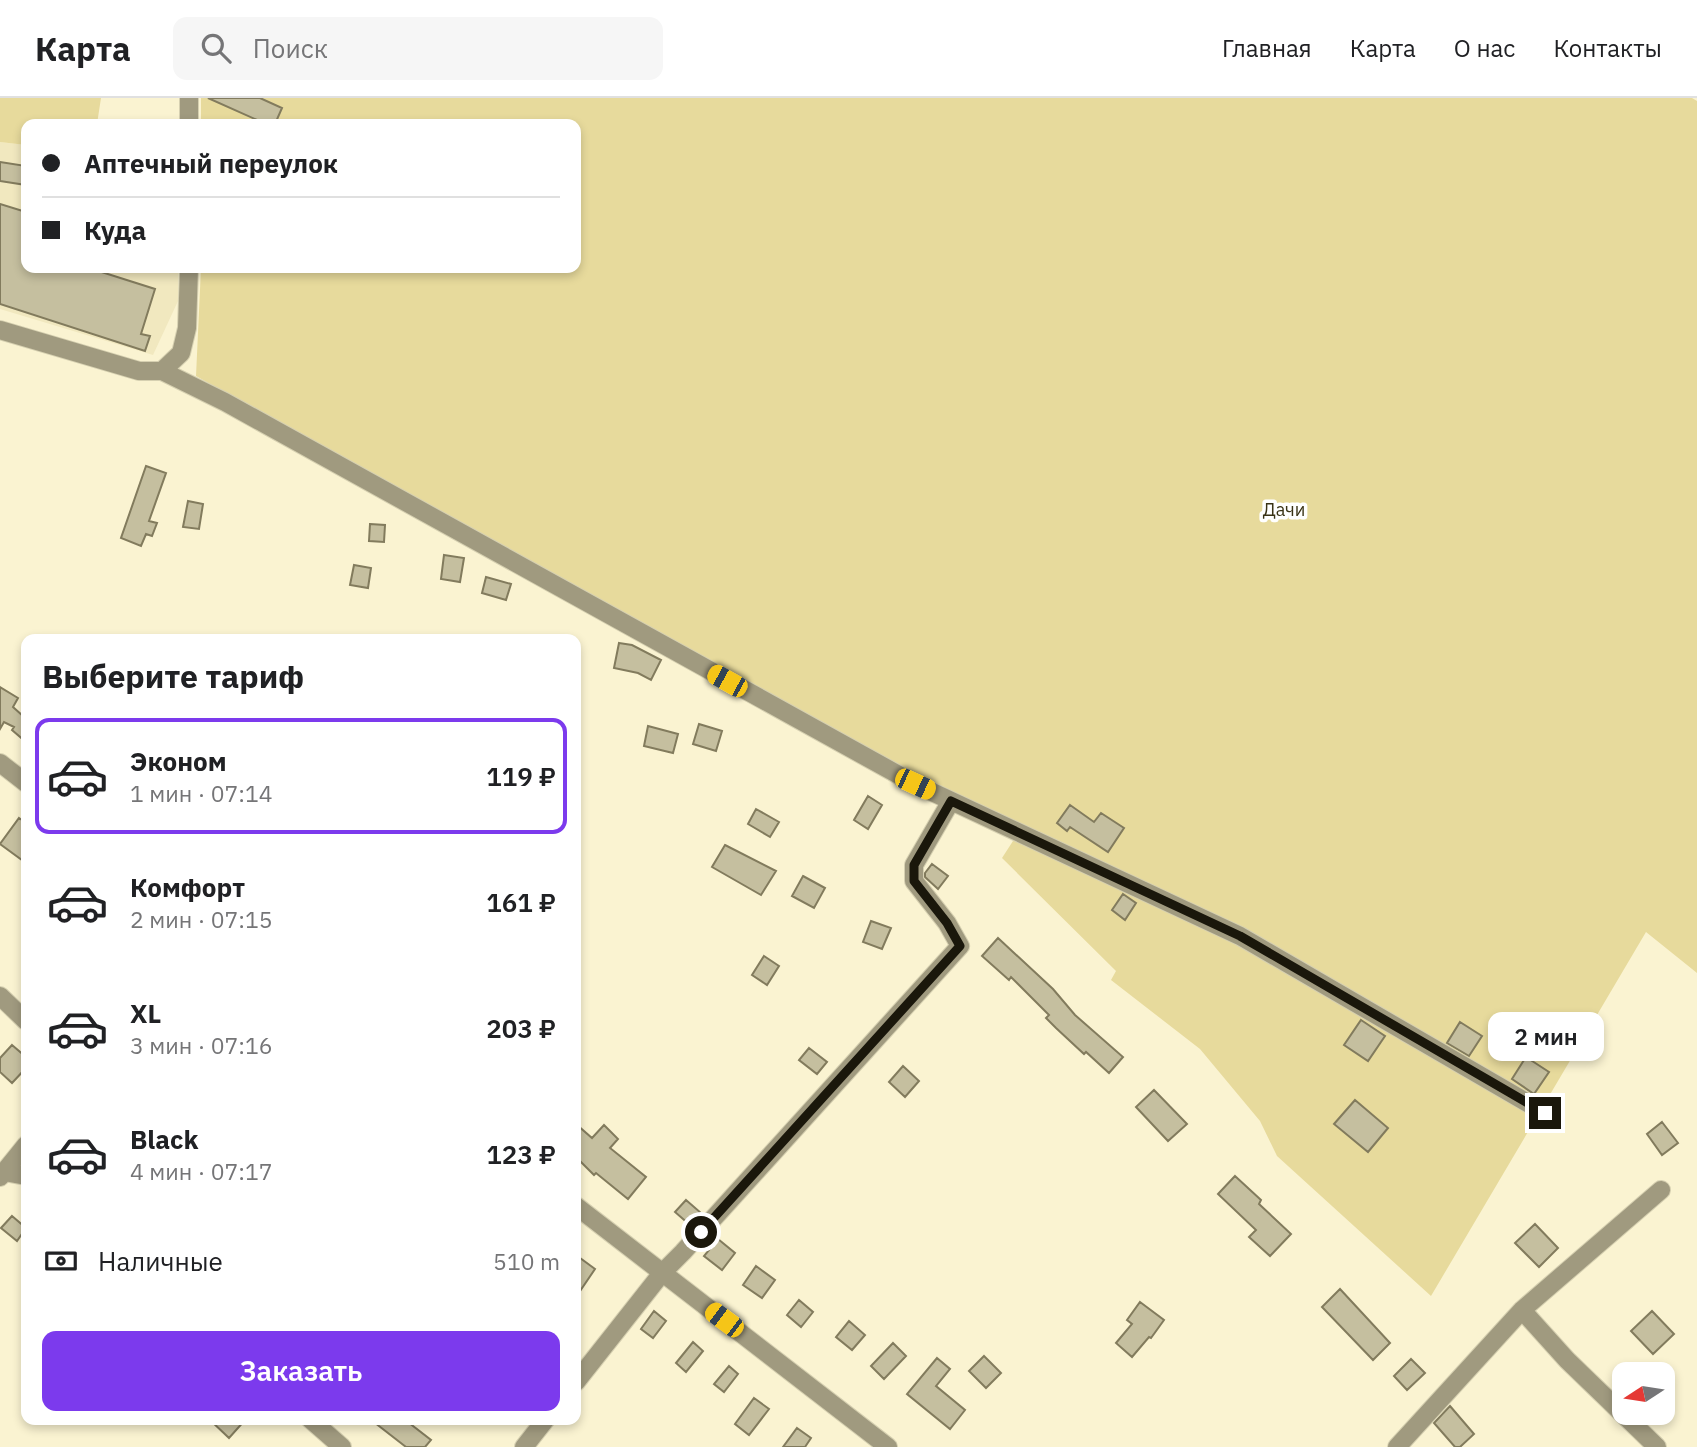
<!DOCTYPE html>
<html lang="ru">
<meta charset="utf-8">
<style>
body{margin:0;font-family:"IBM Plex Sans",sans-serif;background:#f6f6f6;color:#202124;height:100vh;display:flex;flex-direction:column;font-size:26px;white-space:nowrap}
*{box-sizing:border-box;margin:0}
p{font-size:23px;color:#757577}
.icon{flex:none;width:38px;height:38px;fill:none;stroke:currentColor;stroke-width:2;stroke-linecap:round;stroke-linejoin:round}
.map{position:relative;flex:1;overflow:hidden}
.side{position:absolute;left:21px;top:536px;width:560px;height:791px;display:flex;flex-direction:column;background:#fff;border-radius:14px;box-shadow:0 4px 10px #0003}
.side>*{flex:none}
.top-card{position:absolute;left:21px;top:21px;width:560px;height:154px;border-radius:14px;box-shadow:0 4px 10px #0003;display:grid;align-content:center;height:154px;padding:0 21px;background:#fff}
.needle{width:46px;rotate:258deg}
.fabs{position:absolute;left:1612px;top:1264px;display:grid;gap:14px}
.fabs a{display:grid;place-items:center;width:63px;height:63px;border-radius:14px;background:#fff;box-shadow:0 4px 10px #0003;font-size:35px}
.end{position:absolute;width:32px;height:32px;margin:-16px;border:9px solid #1a170b;background:#fff;box-shadow:0 0 0 4px #fff}
.from{border-radius:50%}
.bubble{position:absolute;height:49px;border-radius:14px;background:#fff;box-shadow:0 4px 10px #0003;font-size:23px;font-weight:600;line-height:49px;text-align:center}
.car{position:absolute;width:21px;height:42px;margin:-21px -10px;border-radius:9px;box-shadow:0 0 5px 2px #0007;background:linear-gradient(#f5c518 24%,#345 0 40%,#f5c518 0 76%,#345 0 86%,#f5c518 0)}
.top-card b{display:flex;align-items:center;gap:24px;height:66px;font-size:26px}
.top-card b+b{border-top:2px solid #e0e0e0}
.top-card i{width:18px;height:18px;background:#202124}
ul{padding:0;list-style:none}
li{display:flex;align-items:center;gap:21px;height:116px;margin:0 14px 10px;padding:0 7px;border:4px solid transparent;border-radius:14px}
li div{flex:1}
li b{display:block;font-size:26px}
li em{font-style:normal;font-weight:600}
li.current{border-color:#7c3aed}
li>.icon{width:63px;height:63px;stroke-width:1.5}
h2{padding:0 21px;font-size:32px;line-height:84px}
.pay{display:flex;align-items:center;gap:18px;height:77px;padding:0 21px;font-size:26px}
.pay p{margin-inline-start:auto}
.primary-button{display:flex;gap:14px;margin-top:auto;padding:14px 21px}
.primary-button a{flex:1;height:80px;border-radius:14px;background:#7c3aed;color:#fff;font-size:28px;font-weight:600;line-height:80px;text-align:center}
header{display:flex;align-items:center;gap:42px;box-sizing:border-box;height:98px;padding:0 35px;background:#fff;border-bottom:2px solid #e0e0e0}
header strong{font-size:33px}
nav{display:flex;gap:38px;margin-inline-start:auto;font-size:24px}
.search{width:490px;height:63px;background:#f6f6f6;display:flex;align-items:center;gap:18px;box-sizing:border-box;padding:0 24px;border-radius:14px;color:#757577;font-size:26px}
.map>svg:first-child{display:block}
</style>
<header>
<strong>Карта</strong>
<div class="search"><svg class="icon" aria-label="search" viewBox="0 0 24 24"><circle cx="10" cy="10" r="6"/><path d="M15 15l6 6"/></svg>Поиск</div>
<nav><a>Главная</a><a>Карта</a><a>О нас</a><a>Контакты</a></nav>
</header>
<div class="map">
<svg width="1697" height="1349" viewBox="0 0 1697 1349">
<rect width="100%" height="100%" fill="#faf3d1"/>
<path fill="#f1e8bf" d="M0,44l26,3v123h152v33l-25,54 -153,-46z"/>
<path fill="#e7da9c" d="M0,0h101l-4,26h-71v21l-26,-3z
M201,0h1491l5,3v872l-51,-41 -215,364 -154,-140 -17,-35 -60,-72 -89,-69 5,-9 -114,-113 20,-31 -67,-31 -450,-247 -309,-173 5,-108h375v-144h-375z"/>
<path fill="#c5bf9f" stroke="#827b5d" stroke-width="2" d="M208,0h52l22,10 -7,16h-9z
M0,64l26,4v19l-26,-4z
M0,106l26,8v56h63l66,21 -14,45 9,2 -5,15 -145,-47z
M146,368l20,7 -17,48 8,2 -5,13 -6,-2 -5,12 -20,-8z
M188,403l15,3 -4,25 -16,-2z
M370,426l15,1 -1,17 -15,-1z
M444,457l20,3 -4,24 -19,-3z
M354,467l17,3 -3,20 -18,-3z
M486,479l25,7 -5,16 -24,-7z
M619,545l13,2 29,15 -10,20 -13,-7 -24,-5z
M0,589l18,11 -5,9 10,9 3,-4v30l-14,-12 2,-3 -10,-5 -4,7z
M699,626l23,7 -6,20 -23,-7z
M648,628l30,8 -5,19 -29,-7z
M868,698l14,9 -14,24 -14,-9z
M1070,707l24,17 7,-9 23,15 -16,24 -38,-25 -3,4 -10,-8z
M756,711l23,13 -9,15 -22,-13z
M19,720l7,5v40l-26,-19z
M725,747l51,26 -15,24 -49,-28z
M932,766l16,12 -10,13 -13,-12v-4z
M803,778l22,12 -11,20 -22,-12z
M1123,796l13,9 -11,17 -13,-10z
M871,823l20,7 -9,21 -19,-7z
M998,840l55,51 22,26 48,42 -14,16 -23,-21 -2,2 -28,-26 -10,-10 3,-3 -38,-38 -2,3 -27,-24z
M764,858l15,10 -12,19 -15,-10z
M1361,922l24,16 -17,25 -24,-16z
M1460,924l22,14 -13,20 -22,-13z
M12,947l14,12v11l-14,15 -12,-11v-14z
M809,950l18,14 -10,12 -18,-14z
M1526,959l23,15 -15,22 -22,-15z
M903,968l16,15 -14,16 -16,-15z
M1154,992l33,34 -19,17 -32,-34z
M1355,1002l33,28 -20,24 -34,-28z
M1662,1024l16,21 -16,12 -15,-21z
M576,1026l16,14 12,-13 14,14 -8,9 36,29 -18,22 -32,-26 -2,2 -18,-18z
M1235,1078l26,24 -2,4 32,30 -21,22 -21,-19 7,-7 -38,-36z
M686,1102l15,13 -11,12 -15,-13z
M12,1118l14,12 -9,13 -16,-13z
M1535,1126l23,24 -19,19 -24,-24z
M718,1141l17,14 -13,17 -18,-14z
M576,1157l19,14 -19,28z
M756,1168l19,14 -13,18 -19,-13z
M1340,1191l50,54 -17,17 -51,-53z
M799,1202l14,12 -12,15 -14,-12z
M1140,1204l24,18 -13,18 -2,-1 -17,20 -16,-14 16,-19 -5,-4z
M654,1213l12,10 -13,17 -12,-9z
M1652,1213l22,23 -21,20 -22,-23z
M849,1223l16,14 -13,15 -16,-13z
M693,1244l10,9 -17,21 -10,-9z
M893,1245l13,13 -22,23 -13,-13z
M984,1258l17,17 -15,15 -17,-17z
M937,1260l13,11 -14,17 29,24 -15,19 -43,-35z
M1411,1261l14,14 -18,17 -13,-14z
M729,1268l9,8 -14,18 -10,-8z
M754,1300l15,11 -20,26 -14,-11z
M1450,1308l24,28 -14,13h-5l-21,-24z
M209,1321h37l-17,19z
M370,1321h34l27,21 -6,7h-19z
M797,1330l14,10 -6,9h-22z"/>
<g fill="none" stroke-linecap="round" stroke-linejoin="round">
<defs>
<path id="minor" d="M189,0v26
M0,232l139,41h23l19,-18 6,-25 2,-60
M162,273l63,31 690,382 325,152 305,177
M0,665l26,20
M0,898l26,25
M4,1074l22,4
M0,1079l26,-32
M576,1108l312,241
M1522,1212l45,50 90,87
M576,1284l86,-109 21,-21 277,-306 -13,-23 -33,-42v-16l37,-64
M310,1321l32,28
M524,1349l22,-28
M1397,1349l125,-137 139,-120"/>
</defs>
<use href="#minor" stroke="#d6d0b1" stroke-width="20"/>
<use href="#minor" stroke="#a09a7f" stroke-width="18"/>
</g>
<g fill="none" stroke-linecap="round" stroke-linejoin="round">
<path stroke="#1a170b" stroke-width="9" d="M701,1134l259,-286 -13,-23 -33,-42v-16l37,-64 289,135 305,177"/>
</g>
<g text-anchor="middle" stroke-width="7" stroke-linejoin="round" paint-order="stroke">
<g font-size="18" fill="#393215" stroke="#fff">
<text x="1284" y="418">Дачи</text>
</g>
</g>
</svg>
<div class="fabs">
<a><svg class="needle" viewBox="-14 -14 28 28"><path d="M0-13l5 13h-10z" fill="#e53935"/><path d="M0 13l5-13h-10z" fill="#757577"/></svg></a>
</div>
<i class="end from" style="left:701px;top:1134px"></i>
<i class="end" style="left:1545px;top:1015px"></i>
<div class="bubble" style="left:1488px;top:914px;width:116px">2 мин</div>
<i class="car" style="left:727px;top:583px;rotate:299deg"></i>
<i class="car" style="left:915px;top:686px;rotate:115deg"></i>
<i class="car" style="left:724px;top:1222px;rotate:307deg"></i>
<div class="top-card">
<b><i class="from"></i>Аптечный переулок</b>
<b><i></i>Куда</b>
</div>
<section class="side">
<h2>Выберите тариф</h2>
<ul>
<li class="current"><svg class="icon" aria-label="car" viewBox="0 0 24 24"><path d="M5 17H2v-5l4-1 3-4h7l3 4 3 1v5h-3M9 17h6M6 11h13"/><circle cx="7" cy="17" r="2"/><circle cx="17" cy="17" r="2"/></svg><div><b>Эконом</b><p>1 мин · 07:14</p></div><em>119 ₽</em></li>
<li><svg class="icon" aria-label="car" viewBox="0 0 24 24"><path d="M5 17H2v-5l4-1 3-4h7l3 4 3 1v5h-3M9 17h6M6 11h13"/><circle cx="7" cy="17" r="2"/><circle cx="17" cy="17" r="2"/></svg><div><b>Комфорт</b><p>2 мин · 07:15</p></div><em>161 ₽</em></li>
<li><svg class="icon" aria-label="car" viewBox="0 0 24 24"><path d="M5 17H2v-5l4-1 3-4h7l3 4 3 1v5h-3M9 17h6M6 11h13"/><circle cx="7" cy="17" r="2"/><circle cx="17" cy="17" r="2"/></svg><div><b>XL</b><p>3 мин · 07:16</p></div><em>203 ₽</em></li>
<li><svg class="icon" aria-label="car" viewBox="0 0 24 24"><path d="M5 17H2v-5l4-1 3-4h7l3 4 3 1v5h-3M9 17h6M6 11h13"/><circle cx="7" cy="17" r="2"/><circle cx="17" cy="17" r="2"/></svg><div><b>Black</b><p>4 мин · 07:17</p></div><em>123 ₽</em></li>
</ul>
<div class="pay"><svg class="icon" aria-label="cash" viewBox="0 0 24 24"><path d="M3 7h18v10H3z"/><circle cx="12" cy="12" r="2"/></svg>Наличные<p>510 m</p></div>
<div class="primary-button"><a>Заказать</a></div>
</section>
</div>
